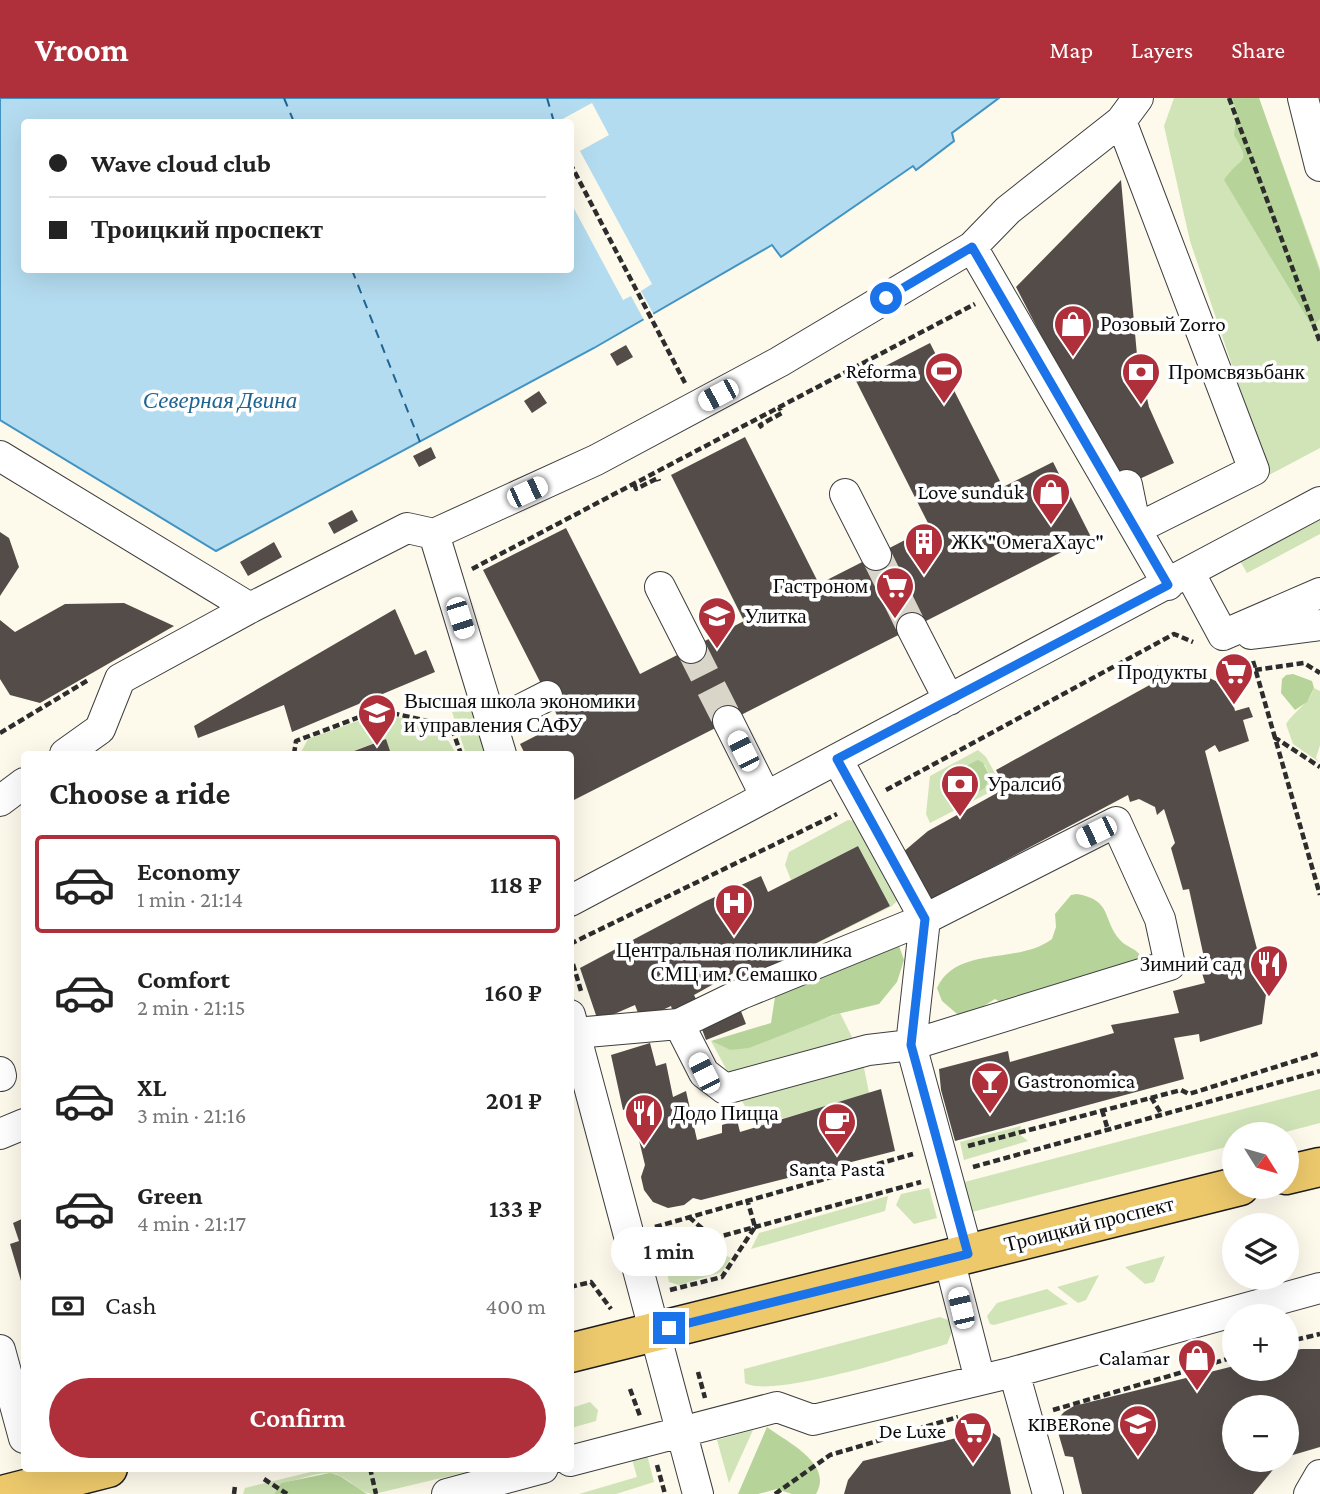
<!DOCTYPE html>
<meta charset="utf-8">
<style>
body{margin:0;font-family:"Crimson Pro",serif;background:#f2f2f2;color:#222;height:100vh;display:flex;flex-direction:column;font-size:26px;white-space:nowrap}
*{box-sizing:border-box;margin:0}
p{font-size:23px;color:#767676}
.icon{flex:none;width:38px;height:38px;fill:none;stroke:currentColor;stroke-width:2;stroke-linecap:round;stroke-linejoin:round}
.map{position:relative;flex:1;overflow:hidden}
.panel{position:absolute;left:21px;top:653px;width:553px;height:721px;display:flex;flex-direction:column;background:#fff;border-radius:7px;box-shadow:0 7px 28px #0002}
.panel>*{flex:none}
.banner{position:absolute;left:21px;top:21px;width:553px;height:154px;border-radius:7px;box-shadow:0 7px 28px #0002;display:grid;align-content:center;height:154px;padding:0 28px;background:#fff}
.needle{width:46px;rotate:127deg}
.buttons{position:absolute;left:1222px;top:1024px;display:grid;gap:14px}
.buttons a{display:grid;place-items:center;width:77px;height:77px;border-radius:50%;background:#fff;box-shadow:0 7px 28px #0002;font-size:35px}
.end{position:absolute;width:32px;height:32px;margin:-16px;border:9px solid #1a73e8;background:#fff;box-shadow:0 0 0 4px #fff}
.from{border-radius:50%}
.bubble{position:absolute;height:49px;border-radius:24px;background:#fff;box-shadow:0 7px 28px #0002;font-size:23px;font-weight:600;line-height:49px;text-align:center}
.car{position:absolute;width:21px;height:42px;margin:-21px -10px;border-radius:9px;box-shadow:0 0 5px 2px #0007;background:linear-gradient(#fff 24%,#345 0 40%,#fff 0 76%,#345 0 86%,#fff 0)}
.banner b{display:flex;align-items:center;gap:24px;height:66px;font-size:26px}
.banner b+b{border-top:2px solid #e0e0e0}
.banner i{width:18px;height:18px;background:#222}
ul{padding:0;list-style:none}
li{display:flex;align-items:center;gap:21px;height:98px;margin:0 14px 10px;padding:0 14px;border:4px solid transparent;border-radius:7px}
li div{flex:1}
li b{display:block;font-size:26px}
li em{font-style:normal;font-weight:600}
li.active{border-color:#af303a}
li>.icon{width:63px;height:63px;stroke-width:1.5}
h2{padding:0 28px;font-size:32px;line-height:84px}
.pay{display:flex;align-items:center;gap:18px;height:77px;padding:0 28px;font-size:26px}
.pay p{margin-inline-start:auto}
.action{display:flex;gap:14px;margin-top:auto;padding:14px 28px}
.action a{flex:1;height:80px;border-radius:42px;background:#af303a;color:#fff;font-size:28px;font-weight:600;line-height:80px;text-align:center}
header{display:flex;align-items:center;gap:42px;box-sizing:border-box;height:98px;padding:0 35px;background:#af303a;color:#fff}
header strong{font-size:33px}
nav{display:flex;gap:38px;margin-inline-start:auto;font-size:24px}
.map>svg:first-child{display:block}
</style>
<header>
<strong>Vroom</strong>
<nav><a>Map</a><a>Layers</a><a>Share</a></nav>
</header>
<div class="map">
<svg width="1320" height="1396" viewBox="0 0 1320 1396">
<rect width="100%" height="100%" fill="#fdf9eb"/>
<path fill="#d1e4b8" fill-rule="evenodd" d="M1174,0h85l61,171v179l-51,27 -79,-234 -26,-115z
M1320,420v16l-73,39 -7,-12z
M1314,590l6,3v54l-4,13 3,4 -26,-18 -7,-20c9,-14 23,-20 28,-36z
M479,606l11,50h-24l-14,-42z
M377,616c36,7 62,3 79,40h-65l-6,-15 -40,15h-45l8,-15z
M978,652l8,7 16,29 -72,37 -4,-9 4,-38zM969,667h16l5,11 -5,12 -16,9 -11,-4 6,-24z
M848,722l7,1 43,79 -6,6 -133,66 131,-66 -32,-60 -67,34 -6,-15 4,-13z
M840,915l16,32 -125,33 -20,-37 19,9z
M863,965l6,30 -112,33 -21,-35z
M1320,991v34l-42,11h-44v11l-266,68 -11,-29z
M1021,1028l-2,8 9,7 -64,19 -4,-18z
M929,1090l8,30 -23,6 -18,-19 5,-11z
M888,1098l-3,15 -134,38 8,-16z
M705,1147l26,13 -9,14 -43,13 -10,-3 -5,-25z
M1165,1158l-11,26 -9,2 -20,-17z
M1099,1177l-13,25 -8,3 -21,-16z
M1047,1191l21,15 -74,21 -4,-1 -3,-8 10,-13z
M940,1219l8,3 5,9 -6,15c-35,10 -176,55 -202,39l-1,-14z
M590,1304l8,8 -2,11 -25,7v-20z
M753,1332l-24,53 -12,-43z
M645,1349l9,35 -38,12h-37l58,-17 -7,-25z
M327,1370h156l-109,26c-16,-1 -24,-16 -39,-20 -18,-4 -37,7 -54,9l-7,11h-31l2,-6z"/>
<path fill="#b6d499" d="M1232,0h27l61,174v47l-8,7 -88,-146c18,-26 28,-14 10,-45l3,-23z
M1293,576l19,7 2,7 -7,14 -12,8 -14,-17 1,-14 4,-4z
M978,662l5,3 7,13 -5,12 -15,9 -22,-4 -2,-7 8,-14z
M1077,796c36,6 25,26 43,46 7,8 17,8 21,17l-127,53 -19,-11 -32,20 -21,-18 -5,-13c20,-43 81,-23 115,-49l4,-12 -1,-13 16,-19z
M898,845l6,17 -7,22 -18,22 -46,11 -84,33 -19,2 -19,-9 60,-18 4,-26z
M767,1329c20,15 67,37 49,67h-24l-15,-5 -19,5h-20z
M330,1375l10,3 27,18h-93l7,-11z"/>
<path fill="#b4dcf0" stroke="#4193c1" stroke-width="2" fill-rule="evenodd" d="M0,0h999l-47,35 2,8 -38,29 -3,-4 -132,91 -9,-12 -178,103 -378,203 -216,-131zM24,24h546v148h-546z"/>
<path fill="#fdf9eb" d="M592,5l17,32 -29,16 72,133 -11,7 14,26 -10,5 -14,-26 -8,4 -52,-97 -1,-81h-13z"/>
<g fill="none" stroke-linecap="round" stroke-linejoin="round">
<path stroke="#206492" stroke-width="2" stroke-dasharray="9 7" stroke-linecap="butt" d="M284,0l10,24
M547,0l7,24
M352,172l68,172"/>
</g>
<path fill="#534c49" d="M1121,82l16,175 12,52 25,56 -54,25 -104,-201z
M930,245l73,144 50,-25 38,75 -521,265v-48h-45l-5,-10 41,-21 -78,-153 83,-42 74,146 51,-26 53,-27 -73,-146 74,-38 74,147 57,-29 54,-28 -74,-146z
M626,247l7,12 -16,9 -7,-12z
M539,293l8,12 -15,10 -8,-12z
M431,349l5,11 -17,9 -6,-11z
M352,412l6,11 -24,13 -6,-11z
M0,434l9,6 10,29 -19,29z
M274,444l8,15 -34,19 -8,-14z
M124,505l50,23 -134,77 -30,-8 -10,-16v-59l15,12 50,-28z
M395,511l20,46 11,-5 9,22 -143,60 -8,-27 -86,33 -4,-12z
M1158,567l6,12 21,-10 44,20 6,24 14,-4 4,10 -10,3 6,21 -30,11 -4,-7 -10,6 62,236 -5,37 -62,18 -1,-8 -25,4 10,41 -229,62 -14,-51 -2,-21 69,-18 2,11 104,-29 -3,-8 68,-12 -6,-22 32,-8 -6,-20 6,-1 -16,-73 -6,1 -12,-42 4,-5 -11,-34 -7,6 -2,-8 -16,-8 -9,3 -2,-7 -188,100 -12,12 -32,-49 32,-27 78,-43 -10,-18 159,-88 -4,-11z
M386,641l5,15h-45z
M858,748l32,60 -131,66 -16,14 -6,-15 -43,24 4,8 -24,13 -3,-10 -21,10 -12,-3 -3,-8 -37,16 -18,-53 126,-67 55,-25 7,16z
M737,903l9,23 -40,16 -9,-24z
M650,945l6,23 10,-3 7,34 13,-6 11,49 25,-7v-8l15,-5 3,12 141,-43 14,62 -194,49 -8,-2 -9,7 -16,3 -15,-6 -9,-12 -3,-13 4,-12 -14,-58 -8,3 -12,-55z
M24,1120v73l-14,-47 9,-3 -6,-18z
M1301,1251h19v98l-34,10v-50h-52v53h47l-28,34h-171l-9,-37 -8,-1 -10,-34 9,-10 10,-6 160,-40v2h52v-15z
M989,1332l11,8 11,56h-167l4,-14 15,-19z"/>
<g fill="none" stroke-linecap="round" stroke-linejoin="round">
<path stroke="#d9d5c9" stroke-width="30" stroke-dasharray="30 15" stroke-linecap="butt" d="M876,457l36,73
M691,550l37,73"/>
<defs>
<path id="minor" d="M1303,0l17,68
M1121,23l133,349 -118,59 -9,-44
M972,149l196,338
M0,358l250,152 157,-80 27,6 162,-74 183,-98 193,-115 36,-37 113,-89 17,-23
M845,396l31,61
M434,436l67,220
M1189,474l34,63
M660,489l31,61
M912,530l37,72
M1251,536l69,-9
M1223,537l97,-42
M728,623l38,76
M492,626l55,-28
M65,656l35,-25 20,-50 130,-71
M837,661l88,160 -14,126 57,209
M0,703l24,-18
M570,803l750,-399
M570,917l128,479
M575,935l104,-9 62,-30 184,-75 191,-97 44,97 10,46 -259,80 -43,5 -143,39 -21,-16 -25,-49
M0,974l1,4
M0,1036l24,-10
M949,1161l31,121
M0,1252l24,88
M1014,1274l34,122
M570,1363l207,-54 36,13 201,-48 306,-84
M447,1396l96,-26
M1309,1396l11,-19"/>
<path id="major" d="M1286,1077l34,-8
M570,1255l670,-167
M6,1396l102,-26"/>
</defs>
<use href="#minor" stroke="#3e3e3e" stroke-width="32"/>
<use href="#major" stroke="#1c1c1c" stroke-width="41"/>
<path stroke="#2d2d2d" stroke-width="4.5" stroke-dasharray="7 3.5" stroke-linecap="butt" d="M1229,0l91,244
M570,65l115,220
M762,330l-2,-3 22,-12 -3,-6
M634,386l2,5 22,-11 1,3
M472,471l503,-265
M1253,563l67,234
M1255,572l49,-7 16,10
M0,635l90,-54
M1274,639l46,30
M294,656l2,-13 82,-31 73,16 10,28
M886,692l288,-156 19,8
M570,846l267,-130
M570,856l11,37
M1151,999l11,18
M1102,1012l6,20
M968,1048l213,-56 8,4 131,-41
M973,1069l347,-96
M689,1119l24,21
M655,1129l258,-73
M663,1154l258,-70
M570,1189l21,-5 20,27
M670,1192l52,-13 33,-50 -8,-28
M1286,1244l34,-8
M698,1274l7,26
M630,1291l10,27
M1053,1312l181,-53
M657,1367l8,29
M370,1370l6,26
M264,1381l23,15
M234,1396l1,-8
M775,1396l55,-39 128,-38"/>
<use href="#minor" stroke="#fff" stroke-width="30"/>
<use href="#major" stroke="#edc96c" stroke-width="38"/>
</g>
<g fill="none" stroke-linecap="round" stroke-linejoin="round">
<path stroke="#1a73e8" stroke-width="9" d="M669,1230l299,-74 -57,-209 14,-126 -88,-160 331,-174 -196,-338 -86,51"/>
</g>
<defs>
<symbol id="shop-pin" viewBox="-11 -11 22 30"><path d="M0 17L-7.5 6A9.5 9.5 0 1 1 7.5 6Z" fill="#af303a" stroke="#fff"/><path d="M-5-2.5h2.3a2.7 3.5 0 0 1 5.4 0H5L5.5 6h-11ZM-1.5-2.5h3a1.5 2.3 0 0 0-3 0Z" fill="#fff"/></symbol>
<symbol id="stadium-pin" viewBox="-11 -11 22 30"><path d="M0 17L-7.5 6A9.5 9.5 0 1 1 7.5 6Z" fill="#af303a" stroke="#fff"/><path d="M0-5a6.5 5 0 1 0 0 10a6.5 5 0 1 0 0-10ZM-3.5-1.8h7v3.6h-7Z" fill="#fff"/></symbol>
<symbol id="bank-pin" viewBox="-11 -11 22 30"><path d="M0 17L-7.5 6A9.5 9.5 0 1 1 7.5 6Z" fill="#af303a" stroke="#fff"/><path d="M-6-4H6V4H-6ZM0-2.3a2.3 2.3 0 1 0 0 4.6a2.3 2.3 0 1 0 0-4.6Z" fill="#fff"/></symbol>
<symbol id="building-pin" viewBox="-11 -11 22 30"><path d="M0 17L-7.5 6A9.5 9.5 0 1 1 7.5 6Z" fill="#af303a" stroke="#fff"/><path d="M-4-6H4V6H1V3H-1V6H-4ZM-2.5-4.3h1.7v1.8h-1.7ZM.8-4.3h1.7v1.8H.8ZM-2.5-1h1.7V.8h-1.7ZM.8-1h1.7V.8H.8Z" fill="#fff"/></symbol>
<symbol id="supermarket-pin" viewBox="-11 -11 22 30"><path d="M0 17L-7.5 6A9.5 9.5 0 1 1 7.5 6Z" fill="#af303a" stroke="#fff"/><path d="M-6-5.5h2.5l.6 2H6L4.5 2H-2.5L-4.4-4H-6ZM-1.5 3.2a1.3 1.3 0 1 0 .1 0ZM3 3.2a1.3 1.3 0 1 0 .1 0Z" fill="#fff"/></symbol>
<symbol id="school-pin" viewBox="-11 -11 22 30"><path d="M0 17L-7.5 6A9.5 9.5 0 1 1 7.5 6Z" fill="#af303a" stroke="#fff"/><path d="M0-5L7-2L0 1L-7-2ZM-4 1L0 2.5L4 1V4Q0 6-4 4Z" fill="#fff"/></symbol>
<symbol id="university-pin" viewBox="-11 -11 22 30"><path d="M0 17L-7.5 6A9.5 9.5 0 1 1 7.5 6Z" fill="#af303a" stroke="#fff"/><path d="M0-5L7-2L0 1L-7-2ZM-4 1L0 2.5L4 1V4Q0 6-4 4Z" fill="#fff"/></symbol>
<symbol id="hospital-pin" viewBox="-11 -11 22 30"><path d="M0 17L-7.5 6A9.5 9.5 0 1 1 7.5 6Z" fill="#af303a" stroke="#fff"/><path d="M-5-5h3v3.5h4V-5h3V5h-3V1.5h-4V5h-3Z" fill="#fff"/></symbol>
<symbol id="restaurant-pin" viewBox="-11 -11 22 30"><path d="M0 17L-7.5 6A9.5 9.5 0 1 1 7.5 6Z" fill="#af303a" stroke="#fff"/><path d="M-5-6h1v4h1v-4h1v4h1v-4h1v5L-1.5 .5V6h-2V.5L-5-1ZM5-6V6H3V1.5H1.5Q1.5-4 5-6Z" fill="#fff"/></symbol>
<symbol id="bar-pin" viewBox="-11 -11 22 30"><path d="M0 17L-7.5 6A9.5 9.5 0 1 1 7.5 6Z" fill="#af303a" stroke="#fff"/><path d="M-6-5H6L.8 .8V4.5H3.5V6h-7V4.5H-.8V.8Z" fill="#fff"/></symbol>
<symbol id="cafe-pin" viewBox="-11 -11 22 30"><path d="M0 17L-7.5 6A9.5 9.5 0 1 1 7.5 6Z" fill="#af303a" stroke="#fff"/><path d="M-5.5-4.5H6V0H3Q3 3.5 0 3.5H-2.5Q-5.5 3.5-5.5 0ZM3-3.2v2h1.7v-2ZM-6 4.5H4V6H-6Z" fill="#fff"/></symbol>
</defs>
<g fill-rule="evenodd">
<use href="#shop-pin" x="1051" y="204" width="44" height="60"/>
<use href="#stadium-pin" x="922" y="251" width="44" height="60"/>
<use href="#bank-pin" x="1119" y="252" width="44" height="60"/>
<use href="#shop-pin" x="1029" y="372" width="44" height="60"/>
<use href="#building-pin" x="902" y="422" width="44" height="60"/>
<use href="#supermarket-pin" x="873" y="466" width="44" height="60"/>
<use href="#school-pin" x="695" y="496" width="44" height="60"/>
<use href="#supermarket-pin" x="1212" y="552" width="44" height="60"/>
<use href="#university-pin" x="355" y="593" width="44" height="60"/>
<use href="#bank-pin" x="938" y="664" width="44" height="60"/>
<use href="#hospital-pin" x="712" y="783" width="44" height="60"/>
<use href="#restaurant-pin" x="1247" y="844" width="44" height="60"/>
<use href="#bar-pin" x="968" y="961" width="44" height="60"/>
<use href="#restaurant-pin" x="622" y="993" width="44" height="60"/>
<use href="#cafe-pin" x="815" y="1002" width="44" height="60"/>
<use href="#shop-pin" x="1175" y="1238" width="44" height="60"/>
<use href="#school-pin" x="1116" y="1304" width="44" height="60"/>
<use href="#supermarket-pin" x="951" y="1311" width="44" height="60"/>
</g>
<g text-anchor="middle" stroke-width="7" stroke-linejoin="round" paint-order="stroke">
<g font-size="21" fill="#0b0b0b" stroke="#fff" text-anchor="start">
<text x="1100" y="233">Розовый Zorro</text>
<text x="917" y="280" text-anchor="end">Reforma</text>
<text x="1168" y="281">Промсвязьбанк</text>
<text x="1024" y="401" text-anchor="end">Love sunduk</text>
<text x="951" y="451">ЖК "ОмегаХаус"</text>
<text x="868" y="495" text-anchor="end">Гастроном</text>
<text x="744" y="525">Улитка</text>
<text x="1207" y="581" text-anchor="end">Продукты</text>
<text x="404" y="610">Высшая школа экономики<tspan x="404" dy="24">и управления САФУ</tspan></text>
<text x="987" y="693">Уралсиб</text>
<text x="734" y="859" text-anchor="middle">Центральная поликлиника<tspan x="734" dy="24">СМЦ им. Семашко</tspan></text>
<text x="1242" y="873" text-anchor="end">Зимний сад</text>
<text x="1017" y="990">Gastronomica</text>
<text x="671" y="1022">Додо Пицца</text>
<text x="837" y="1078" text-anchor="middle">Santa Pasta</text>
<text x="1170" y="1267" text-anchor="end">Calamar</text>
<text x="1111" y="1333" text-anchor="end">KIBERone</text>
<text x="946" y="1340" text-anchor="end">De Luxe</text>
</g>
<g font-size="21" fill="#0b0b0b" stroke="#fff">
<text transform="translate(1089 1126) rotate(-14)" y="7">Троицкий проспект</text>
</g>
<g font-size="23" font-style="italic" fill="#206492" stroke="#fff">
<text x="220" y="310">Северная Двина</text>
</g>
</g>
</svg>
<div class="buttons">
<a><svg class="needle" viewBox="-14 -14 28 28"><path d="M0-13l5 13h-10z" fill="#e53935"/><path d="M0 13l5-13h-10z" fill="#767676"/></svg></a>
<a><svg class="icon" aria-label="layers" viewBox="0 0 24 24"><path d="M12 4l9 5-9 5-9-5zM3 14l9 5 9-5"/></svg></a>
<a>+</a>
<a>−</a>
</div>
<i class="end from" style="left:886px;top:200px"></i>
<i class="end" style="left:669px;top:1230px"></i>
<div class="bubble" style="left:611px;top:1129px;width:116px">1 min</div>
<i class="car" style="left:718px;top:297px;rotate:242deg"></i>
<i class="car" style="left:527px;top:394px;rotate:65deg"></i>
<i class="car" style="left:460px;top:520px;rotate:162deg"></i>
<i class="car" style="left:743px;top:653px;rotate:333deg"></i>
<i class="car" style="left:1096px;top:734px;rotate:244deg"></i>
<i class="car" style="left:704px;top:975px;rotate:333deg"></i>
<i class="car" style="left:961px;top:1210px;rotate:347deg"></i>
<div class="banner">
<b><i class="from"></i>Wave cloud club</b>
<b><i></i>Троицкий проспект</b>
</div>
<section class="panel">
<h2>Choose a ride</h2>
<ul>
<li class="active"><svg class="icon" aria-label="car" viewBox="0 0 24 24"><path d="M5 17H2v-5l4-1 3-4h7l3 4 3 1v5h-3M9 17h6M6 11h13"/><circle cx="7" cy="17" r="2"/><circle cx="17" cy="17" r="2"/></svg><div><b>Economy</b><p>1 min · 21:14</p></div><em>118 ₽</em></li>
<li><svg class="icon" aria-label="car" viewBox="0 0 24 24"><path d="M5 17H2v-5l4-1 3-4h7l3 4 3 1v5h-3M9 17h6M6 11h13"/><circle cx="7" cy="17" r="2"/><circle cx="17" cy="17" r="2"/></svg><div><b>Comfort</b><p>2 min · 21:15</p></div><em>160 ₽</em></li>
<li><svg class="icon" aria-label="car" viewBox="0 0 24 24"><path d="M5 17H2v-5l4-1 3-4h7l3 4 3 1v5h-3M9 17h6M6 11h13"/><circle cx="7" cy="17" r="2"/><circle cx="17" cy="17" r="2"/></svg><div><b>XL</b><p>3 min · 21:16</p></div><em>201 ₽</em></li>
<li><svg class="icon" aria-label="car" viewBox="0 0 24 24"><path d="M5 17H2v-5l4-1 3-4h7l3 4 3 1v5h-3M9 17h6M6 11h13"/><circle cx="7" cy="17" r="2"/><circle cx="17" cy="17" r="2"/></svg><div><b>Green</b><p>4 min · 21:17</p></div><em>133 ₽</em></li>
</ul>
<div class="pay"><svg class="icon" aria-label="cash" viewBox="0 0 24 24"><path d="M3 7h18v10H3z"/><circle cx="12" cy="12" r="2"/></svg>Cash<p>400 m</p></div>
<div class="action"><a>Confirm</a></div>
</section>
</div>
